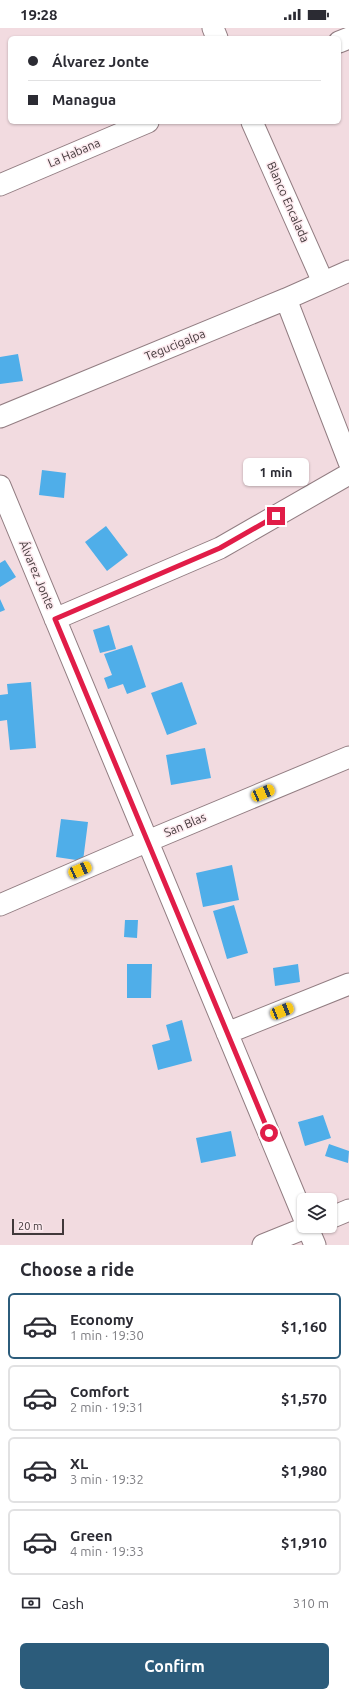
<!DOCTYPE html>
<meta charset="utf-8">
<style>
body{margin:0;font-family:Ubuntu,sans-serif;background:#f7f7f7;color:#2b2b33;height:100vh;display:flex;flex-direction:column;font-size:15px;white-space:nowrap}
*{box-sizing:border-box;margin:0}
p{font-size:13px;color:#7c7c81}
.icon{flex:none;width:22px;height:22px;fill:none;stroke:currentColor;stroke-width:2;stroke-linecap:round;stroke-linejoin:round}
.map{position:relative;height:1217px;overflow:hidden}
.details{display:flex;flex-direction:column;background:#fff;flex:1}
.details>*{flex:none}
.banner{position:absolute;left:8px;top:8px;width:333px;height:88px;border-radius:6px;box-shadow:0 1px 3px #0004;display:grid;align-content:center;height:88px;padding:0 20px;background:#fff}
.buttons{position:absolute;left:297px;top:1165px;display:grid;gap:8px}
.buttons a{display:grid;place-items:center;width:40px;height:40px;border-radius:6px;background:#fff;box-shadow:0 1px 3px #0004;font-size:20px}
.scale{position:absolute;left:12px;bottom:10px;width:52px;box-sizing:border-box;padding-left:4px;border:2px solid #41383a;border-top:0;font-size:11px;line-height:14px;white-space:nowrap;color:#41383a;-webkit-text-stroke:3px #fce9ee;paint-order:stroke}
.end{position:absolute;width:18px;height:18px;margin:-9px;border:5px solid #e11d48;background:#fff;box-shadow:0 0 0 2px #fff}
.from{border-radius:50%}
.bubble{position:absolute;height:28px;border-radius:6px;background:#fff;box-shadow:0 1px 3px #0004;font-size:13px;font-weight:600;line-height:28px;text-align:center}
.car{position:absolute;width:12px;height:24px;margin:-12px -6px;border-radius:5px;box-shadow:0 0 3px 1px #0007;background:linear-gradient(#f5c518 24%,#345 0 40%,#f5c518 0 76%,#345 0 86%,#f5c518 0)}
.banner b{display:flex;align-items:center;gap:14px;height:38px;font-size:15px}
.banner b+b{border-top:1px solid #e1e1e2}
.banner i{width:10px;height:10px;background:#2b2b33}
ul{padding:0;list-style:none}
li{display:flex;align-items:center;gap:12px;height:66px;margin:0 8px 6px;padding:0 12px;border:2px solid #e1e1e2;border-radius:6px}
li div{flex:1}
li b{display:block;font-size:15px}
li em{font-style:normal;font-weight:600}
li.active{border-color:#2c5c7b}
li>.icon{width:36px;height:36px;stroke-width:1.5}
h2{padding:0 20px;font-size:18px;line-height:48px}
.pay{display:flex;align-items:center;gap:10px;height:44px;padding:0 20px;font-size:15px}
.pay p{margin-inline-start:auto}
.primary-button{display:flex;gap:8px;margin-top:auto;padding:8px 20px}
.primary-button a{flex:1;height:46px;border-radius:6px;background:#2c5c7b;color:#fff;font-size:16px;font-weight:600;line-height:46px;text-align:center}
.status{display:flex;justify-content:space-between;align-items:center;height:28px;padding:0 20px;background:#fff;direction:ltr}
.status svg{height:11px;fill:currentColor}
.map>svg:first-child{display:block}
</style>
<div class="status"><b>19:28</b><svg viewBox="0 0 49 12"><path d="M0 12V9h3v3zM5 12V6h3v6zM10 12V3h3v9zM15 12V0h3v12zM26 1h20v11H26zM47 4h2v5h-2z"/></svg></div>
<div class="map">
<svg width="349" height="1217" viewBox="0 0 349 1217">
<rect width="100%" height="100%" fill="#f2dbe0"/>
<path fill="#4faee9" d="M18,326l5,27 -23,3v-27z
M42,442l24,3 -2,25 -25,-3z
M106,498l22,29 -21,16 -22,-29z
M5,532l11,17 -16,10v-24z
M0,571l5,11 -5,2z
M109,597l7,24 -16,4 -7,-23z
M132,617l14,42 -19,7 -4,-10 -15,5 -4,-11 8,-3 -8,-21z
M31,654l5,66 -26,2 -3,-30 -7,1v-26l8,-1 -1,-10z
M182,654l15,42 -30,11 -16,-42z
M205,720l6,30 -40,7 -5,-30z
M61,791l27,3 -5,39 -27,-4z
M232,837l7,35 -36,7 -7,-34z
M234,877l14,48 -21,6 -14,-48z
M125,892h13l-1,18 -13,-1z
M127,936h25l-1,34h-24z
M298,936l2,18 -25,4 -2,-18z
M182,992l10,41 -34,9 -6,-25 18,-5 -4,-15z
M323,1087l8,23 -26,8 -7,-24z
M231,1103l5,25 -35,7 -5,-25z
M329,1116l20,7 -1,12 -23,-7z"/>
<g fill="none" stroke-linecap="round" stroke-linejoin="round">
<defs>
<path id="minor" d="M213,0l4,10
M339,14l10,-4
M252,94l71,160
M0,157l148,-63
M286,271l63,163
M0,389l286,-118 63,-28
M0,458l304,732
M55,591l165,-71 129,-74
M0,877l148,-64 201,-84
M227,1005l122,-49
M330,1190l19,-8
M307,1198l8,19
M263,1217l47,-19"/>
</defs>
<use href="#minor" stroke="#927d82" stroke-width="23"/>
<use href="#minor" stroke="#fff" stroke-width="21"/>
</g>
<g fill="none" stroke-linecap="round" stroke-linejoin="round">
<path stroke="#e11d48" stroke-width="5" d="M269,1105l-214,-514 165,-71 56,-32"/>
</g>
<g text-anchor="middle" stroke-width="3" stroke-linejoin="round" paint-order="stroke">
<g font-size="12" fill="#41383a" stroke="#fce9ee">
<text transform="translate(74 125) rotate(-23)" y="4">La Habana</text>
<text transform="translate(288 174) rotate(66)" y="4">Blanco Encalada</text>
<text transform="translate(175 317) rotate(-22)" y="4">Tegucigalpa</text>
<text transform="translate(37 547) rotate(67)" y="4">Álvarez Jonte</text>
<text transform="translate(185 797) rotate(-23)" y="4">San Blas</text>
</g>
</g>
</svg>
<div class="buttons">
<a><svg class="icon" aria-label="layers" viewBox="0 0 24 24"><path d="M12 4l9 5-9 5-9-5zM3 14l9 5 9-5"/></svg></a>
</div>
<div class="scale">20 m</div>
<i class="end from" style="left:269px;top:1105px"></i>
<i class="end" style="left:276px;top:488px"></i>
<div class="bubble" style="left:243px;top:430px;width:66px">1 min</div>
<i class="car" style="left:263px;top:765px;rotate:67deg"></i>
<i class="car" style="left:80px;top:842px;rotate:66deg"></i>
<i class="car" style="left:282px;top:983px;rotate:68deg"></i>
<div class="banner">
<b><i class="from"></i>Álvarez Jonte</b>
<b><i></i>Managua</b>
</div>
</div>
<section class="details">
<h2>Choose a ride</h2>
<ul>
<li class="active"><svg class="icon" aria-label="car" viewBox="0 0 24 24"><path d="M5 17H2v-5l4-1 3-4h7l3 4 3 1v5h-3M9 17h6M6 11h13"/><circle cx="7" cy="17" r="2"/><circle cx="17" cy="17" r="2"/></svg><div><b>Economy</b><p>1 min · 19:30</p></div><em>$1,160</em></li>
<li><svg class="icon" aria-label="car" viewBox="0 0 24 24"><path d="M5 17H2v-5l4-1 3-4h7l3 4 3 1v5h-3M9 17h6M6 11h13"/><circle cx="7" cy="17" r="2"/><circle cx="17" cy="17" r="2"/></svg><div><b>Comfort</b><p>2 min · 19:31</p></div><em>$1,570</em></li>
<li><svg class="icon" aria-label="car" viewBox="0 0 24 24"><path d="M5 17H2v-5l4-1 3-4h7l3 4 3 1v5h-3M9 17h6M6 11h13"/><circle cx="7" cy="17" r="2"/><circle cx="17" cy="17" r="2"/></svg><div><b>XL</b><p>3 min · 19:32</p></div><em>$1,980</em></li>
<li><svg class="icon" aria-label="car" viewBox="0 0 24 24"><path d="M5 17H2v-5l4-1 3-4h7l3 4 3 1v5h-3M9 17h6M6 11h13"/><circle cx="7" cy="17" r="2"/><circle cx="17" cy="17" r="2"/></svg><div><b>Green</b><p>4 min · 19:33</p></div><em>$1,910</em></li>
</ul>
<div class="pay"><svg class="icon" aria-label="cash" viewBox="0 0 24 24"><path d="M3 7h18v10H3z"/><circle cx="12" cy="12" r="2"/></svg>Cash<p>310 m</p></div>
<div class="primary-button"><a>Confirm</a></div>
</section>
